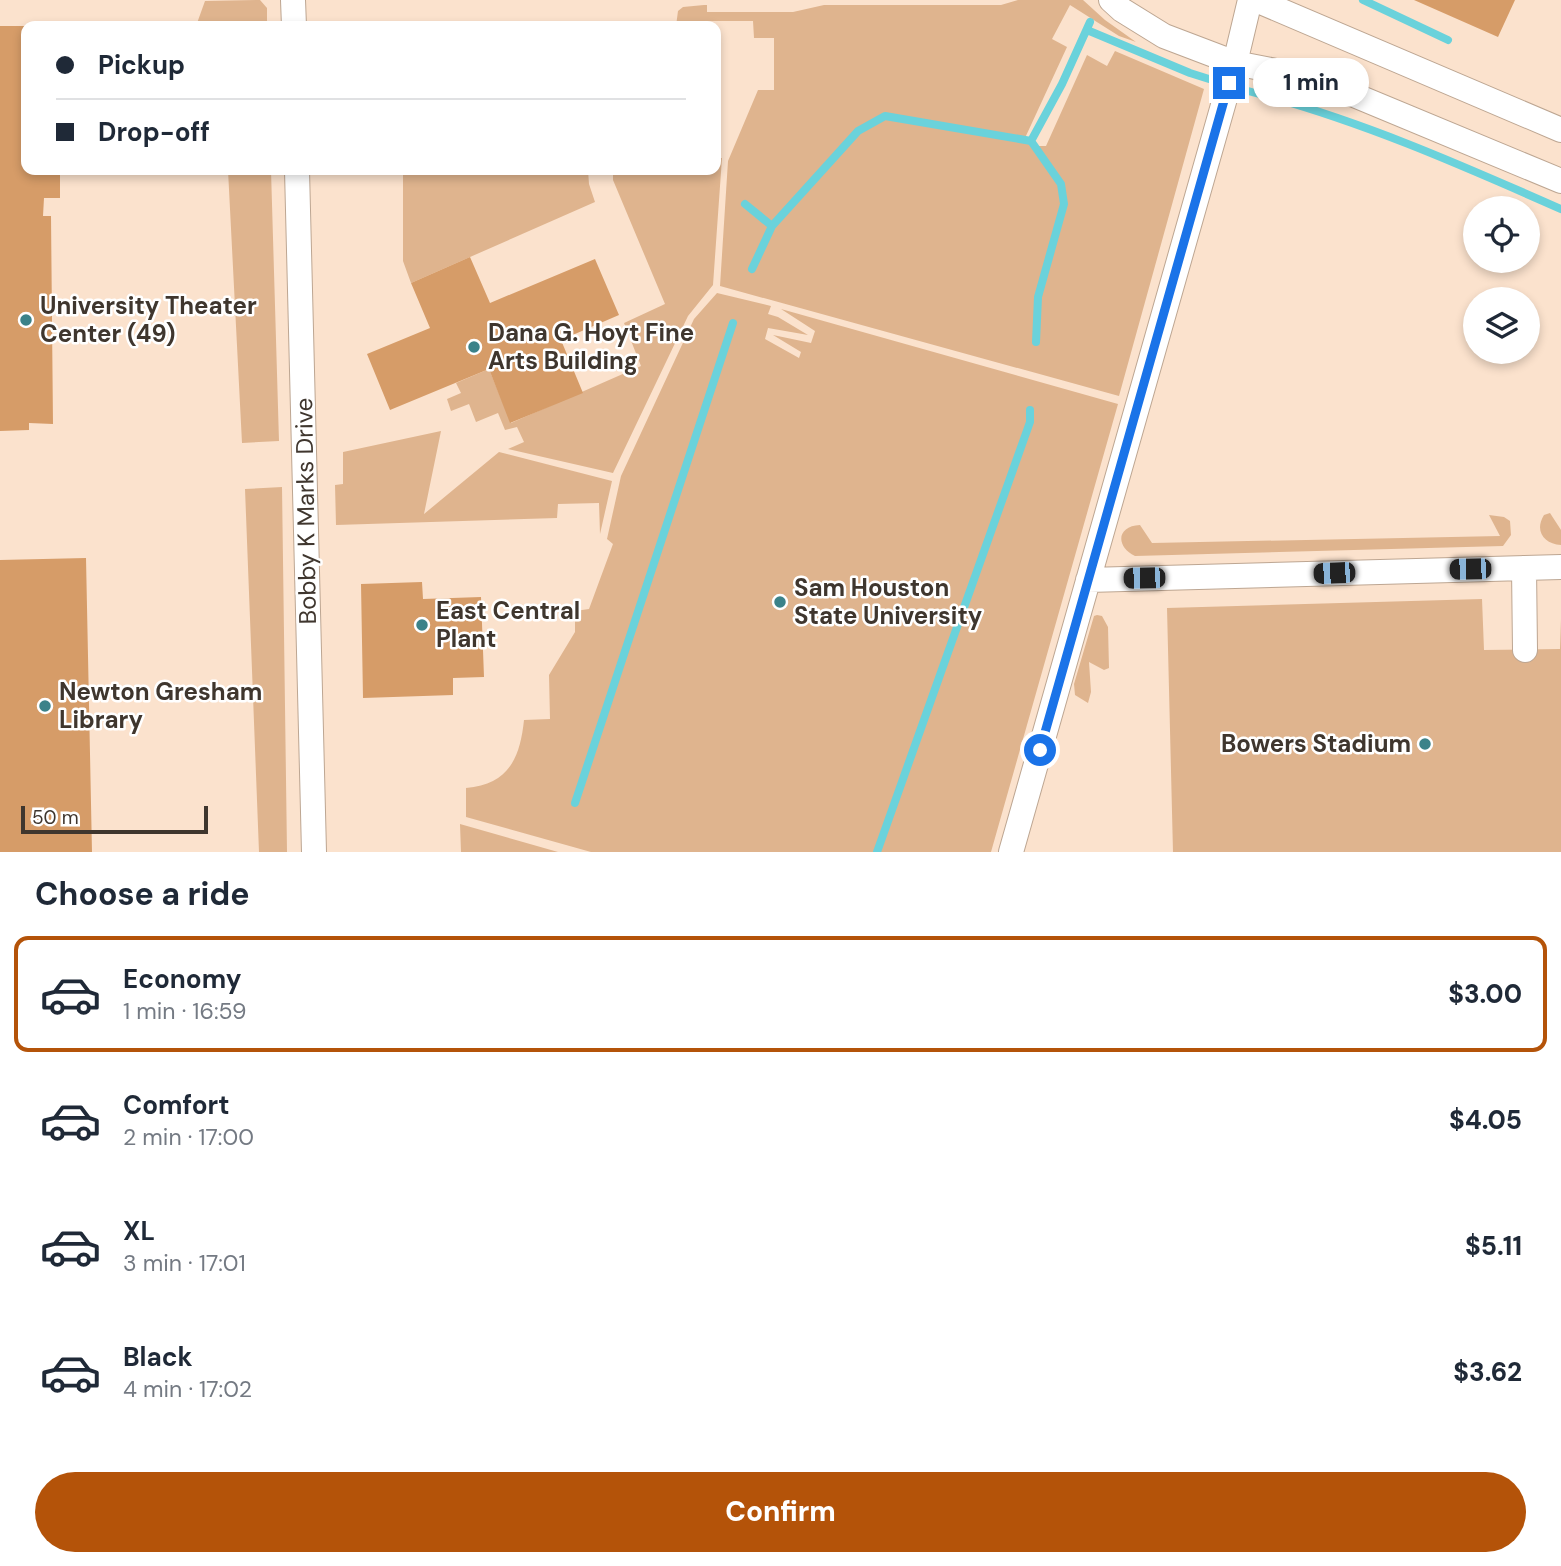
<!DOCTYPE html>
<meta charset="utf-8">
<style>
body{margin:0;font-family:"DM Sans",sans-serif;background:#f6f6f7;color:#1f2937;height:100vh;display:flex;flex-direction:column;font-size:26px;white-space:nowrap}
*{box-sizing:border-box;margin:0}
p{font-size:23px;color:#747a83}
.icon{flex:none;width:38px;height:38px;fill:none;stroke:currentColor;stroke-width:2;stroke-linecap:round;stroke-linejoin:round}
.map{position:relative;height:852px;overflow:hidden}
.details{display:flex;flex-direction:column;background:#fff;flex:1}
.details>*{flex:none}
.banner{position:absolute;left:21px;top:21px;width:700px;height:154px;border-radius:14px;box-shadow:0 4px 10px #0003;display:grid;align-content:center;height:154px;padding:0 35px;background:#fff}
.fabs{position:absolute;left:1463px;top:196px;display:grid;gap:14px}
.fabs a{display:grid;place-items:center;width:77px;height:77px;border-radius:50%;background:#fff;box-shadow:0 4px 10px #0003;font-size:35px}
.scale{position:absolute;left:21px;bottom:18px;width:187px;box-sizing:border-box;padding-left:7px;border:4px solid #3f362e;border-top:0;font-size:19px;line-height:24px;white-space:nowrap;color:#3f362e;-webkit-text-stroke:5px #fff;paint-order:stroke}
.end{position:absolute;width:32px;height:32px;margin:-16px;border:9px solid #1a73e8;background:#fff;box-shadow:0 0 0 4px #fff}
.from{border-radius:50%}
.bubble{position:absolute;height:49px;border-radius:24px;background:#fff;box-shadow:0 4px 10px #0003;font-size:23px;font-weight:800;line-height:49px;text-align:center}
.car{position:absolute;width:21px;height:42px;margin:-21px -10px;border-radius:9px;box-shadow:0 0 5px 2px #0007;background:linear-gradient(#222 24%,#8ab4d8 0 40%,#222 0 76%,#8ab4d8 0 86%,#222 0)}
.banner b{display:flex;align-items:center;gap:24px;height:66px;font-size:26px}
.banner b+b{border-top:2px solid #e0e1e3}
.banner i{width:18px;height:18px;background:#1f2937}
ul{padding:0;list-style:none}
li{display:flex;align-items:center;gap:21px;height:116px;margin:0 14px 10px;padding:0 21px;border:4px solid transparent;border-radius:14px}
li div{flex:1}
li b{display:block;font-size:26px}
li em{font-style:normal;font-weight:800}
li.active{border-color:#b45309}
li>.icon{width:63px;height:63px;stroke-width:1.5}
h2{padding:0 35px;font-size:32px;line-height:84px}
.cta{display:flex;gap:14px;margin-top:auto;padding:14px 35px}
.cta a{flex:1;height:80px;border-radius:42px;background:#b45309;color:#fff;font-size:28px;font-weight:800;line-height:80px;text-align:center}
.map>svg:first-child{display:block}
</style>
<div class="map">
<svg width="1561" height="852" viewBox="0 0 1561 852">
<rect width="100%" height="100%" fill="#fbe2cd"/>
<path fill="#dfb48e" d="M260,0l7,8v18h-71l9,-25z
M1018,0h65l22,20 31,22 -17,-6 -49,-31 -18,34 15,8 -42,91 9,8h12l41,-91 20,11 8,-15 89,38 -85,307 -399,-110 8,-125 30,-71h16v-52h-20l-1,-17h-62v5h-15l2,-15 5,-4 21,-2h3v7h86l31,-7h177z
M716,158h6l-9,127 -25,31 -75,157 -105,-24 16,-7 -7,-15 -12,3 -7,-17 -22,9 -7,-18 -18,7 -4,-12 14,-6 -5,-10 33,-14 22,54 130,-57 -17,-43 41,-19 -52,-124v-10h103z
M228,170h43l8,271 -37,2z
M403,170h185l1,14 6,18 -184,81 -8,-22z
M717,293l54,13 -3,8 10,3 30,18 -40,-7 -3,11 34,19 2,-6 -28,-17 38,8 4,-12 -34,-22 337,95 -127,448h-400l-125,-35v-29c43,-4 54,-30 58,-68l26,-1 -1,-44 26,-43v-21l14,-2 24,-65 -6,-5 14,-63 73,-157z
M441,431l-17,83 75,-62 113,29 -12,53 -1,-31 -41,1 -1,14 -221,7 -1,-40 8,-1v-32z
M282,487l5,365h-28l-14,-363z
M1550,513l11,17v15c-17,-1 -27,-14 -17,-30z
M1489,515l15,2 6,4 1,14 -8,11 -368,10c-20,-10 -18,-30 5,-31l12,18 348,-7z
M1482,599l2,51 76,-1 1,-30v233h-388l-6,-244z
M1097,615l5,1 6,11 1,41 -5,2 -15,-8 2,30 -3,11 -13,-8 -1,-11 20,-68z
M460,824l98,28h-97z"/>
<g fill="none" stroke-linecap="round" stroke-linejoin="round">
<path stroke="#6ad2db" stroke-width="8" d="M1363,0l85,40
M1087,30l103,43 19,6
M1248,91c109,28 211,73 313,118
M1031,141l31,-57 28,-62
M745,204l27,22
M752,269l20,-43 86,-95 27,-15 146,25 30,43 3,20 -26,93 -2,45
M575,803l158,-480
M877,852l153,-430v-12"/>
</g>
<path fill="#d69c68" d="M1414,0h101l-17,37z
M0,26h26v144h34v28h-16l-1,18h8l2,208 -24,-1v7l-29,1z
M470,257l20,46 105,-44 24,56 -58,25 22,53 -73,30 -21,-54 -99,41 -23,-56 63,-26 -19,-45z
M86,558l6,294h-92v-292z
M422,582l1,17 58,-2 3,80 -31,1v17l-90,3 -2,-114z"/>
<g fill="none" stroke-linecap="round" stroke-linejoin="round">
<defs>
<path id="minor" d="M293,0l1,26
M1111,0l11,10 42,26 71,27 51,10 68,22 207,86
M1256,0l305,130
M297,170l17,682
M1524,568l1,82
M1088,580l473,-13
M1011,852l224,-789 15,-63"/>
</defs>
<use href="#minor" stroke="#bda692" stroke-width="26"/>
<use href="#minor" stroke="#fff" stroke-width="24"/>
</g>
<g fill="none" stroke-linecap="round" stroke-linejoin="round">
<path stroke="#1a73e8" stroke-width="9" d="M1040,750l189,-667"/>
</g>
<g fill="#3b8289" stroke="#fff" stroke-width="2.5">
<circle cx="26" cy="320" r="7"/>
<circle cx="474" cy="347" r="7"/>
<circle cx="780" cy="602" r="7"/>
<circle cx="422" cy="625" r="7"/>
<circle cx="45" cy="706" r="7"/>
<circle cx="1425" cy="744" r="7"/>
</g>
<g text-anchor="middle" stroke-width="5" stroke-linejoin="round" paint-order="stroke">
<g font-size="24" font-weight="bold" fill="#3f362e" stroke="#fff" text-anchor="start">
<text x="40" y="314">University Theater<tspan x="40" dy="28">Center (49)</tspan></text>
<text x="488" y="341">Dana G. Hoyt Fine<tspan x="488" dy="28">Arts Building</tspan></text>
<text x="794" y="596">Sam Houston<tspan x="794" dy="28">State University</tspan></text>
<text x="436" y="619">East Central<tspan x="436" dy="28">Plant</tspan></text>
<text x="59" y="700">Newton Gresham<tspan x="59" dy="28">Library</tspan></text>
<text x="1411" y="752" text-anchor="end">Bowers Stadium</text>
</g>
<g font-size="24" fill="#3f362e" stroke="#fff">
<text transform="translate(306 511) rotate(-91)" y="8">Bobby K Marks Drive</text>
</g>
</g>
</svg>
<div class="fabs">
<a><svg class="icon" aria-label="locate" viewBox="0 0 24 24"><circle cx="12" cy="12" r="6"/><path d="M12 2v4M12 18v4M2 12h4M18 12h4"/></svg></a>
<a><svg class="icon" aria-label="layers" viewBox="0 0 24 24"><path d="M12 4l9 5-9 5-9-5zM3 14l9 5 9-5"/></svg></a>
</div>
<div class="scale">50 m</div>
<i class="end from" style="left:1040px;top:750px"></i>
<i class="end" style="left:1229px;top:83px"></i>
<div class="bubble" style="left:1253px;top:58px;width:116px">1 min</div>
<i class="car" style="left:1470px;top:569px;rotate:269deg"></i>
<i class="car" style="left:1334px;top:573px;rotate:268deg"></i>
<i class="car" style="left:1144px;top:578px;rotate:269deg"></i>
<div class="banner">
<b><i class="from"></i>Pickup</b>
<b><i></i>Drop-off</b>
</div>
</div>
<section class="details">
<h2>Choose a ride</h2>
<ul>
<li class="active"><svg class="icon" aria-label="car" viewBox="0 0 24 24"><path d="M5 17H2v-5l4-1 3-4h7l3 4 3 1v5h-3M9 17h6M6 11h13"/><circle cx="7" cy="17" r="2"/><circle cx="17" cy="17" r="2"/></svg><div><b>Economy</b><p>1 min · 16:59</p></div><em>$3.00</em></li>
<li><svg class="icon" aria-label="car" viewBox="0 0 24 24"><path d="M5 17H2v-5l4-1 3-4h7l3 4 3 1v5h-3M9 17h6M6 11h13"/><circle cx="7" cy="17" r="2"/><circle cx="17" cy="17" r="2"/></svg><div><b>Comfort</b><p>2 min · 17:00</p></div><em>$4.05</em></li>
<li><svg class="icon" aria-label="car" viewBox="0 0 24 24"><path d="M5 17H2v-5l4-1 3-4h7l3 4 3 1v5h-3M9 17h6M6 11h13"/><circle cx="7" cy="17" r="2"/><circle cx="17" cy="17" r="2"/></svg><div><b>XL</b><p>3 min · 17:01</p></div><em>$5.11</em></li>
<li><svg class="icon" aria-label="car" viewBox="0 0 24 24"><path d="M5 17H2v-5l4-1 3-4h7l3 4 3 1v5h-3M9 17h6M6 11h13"/><circle cx="7" cy="17" r="2"/><circle cx="17" cy="17" r="2"/></svg><div><b>Black</b><p>4 min · 17:02</p></div><em>$3.62</em></li>
</ul>
<div class="cta"><a>Confirm</a></div>
</section>
